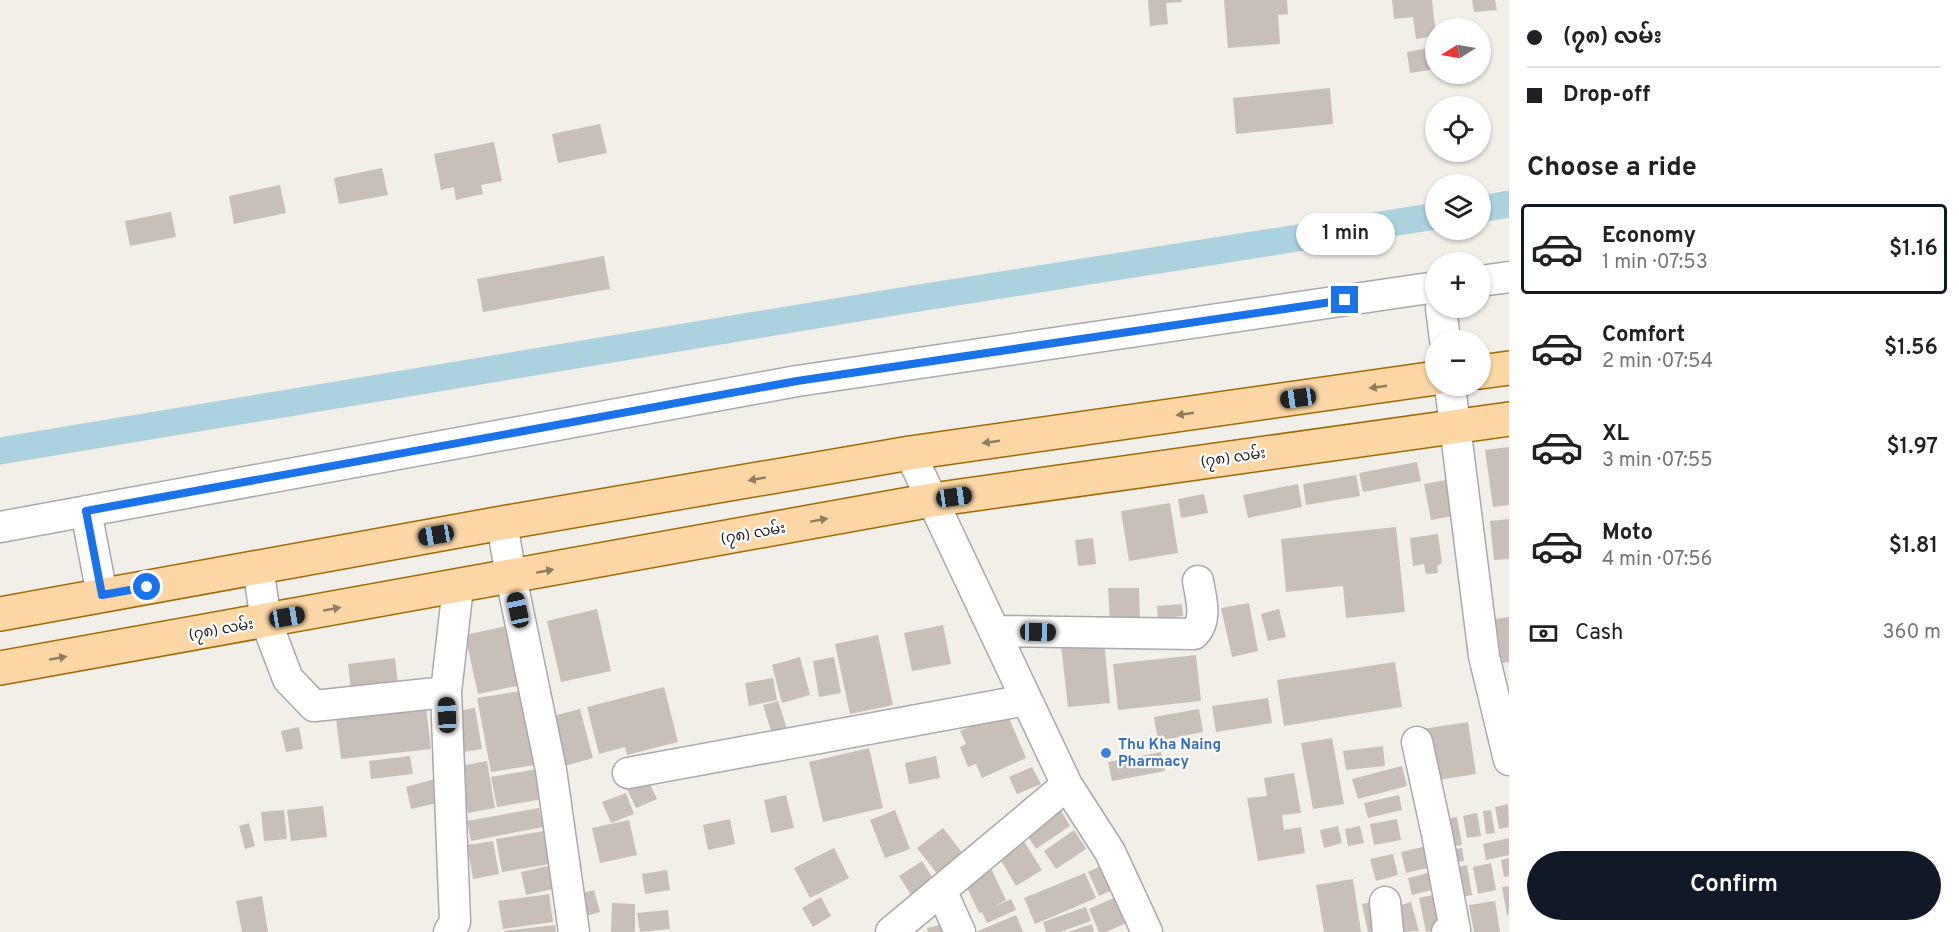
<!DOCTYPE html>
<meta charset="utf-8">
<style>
body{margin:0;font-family:Overpass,"Noto Sans Myanmar",sans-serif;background:#f2f2f2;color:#202124;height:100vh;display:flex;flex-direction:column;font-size:22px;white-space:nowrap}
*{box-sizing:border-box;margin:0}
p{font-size:20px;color:#757577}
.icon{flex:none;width:33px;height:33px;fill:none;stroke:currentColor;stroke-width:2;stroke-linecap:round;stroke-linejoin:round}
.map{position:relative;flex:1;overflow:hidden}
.sheet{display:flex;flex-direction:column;background:#fff;width:450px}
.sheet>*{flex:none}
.guide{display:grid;align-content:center;height:132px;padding:0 18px;background:#fff}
.needle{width:39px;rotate:259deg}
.fabs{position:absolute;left:1425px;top:18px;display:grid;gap:12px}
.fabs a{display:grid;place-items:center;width:66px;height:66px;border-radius:50%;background:#fff;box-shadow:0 2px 4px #0004;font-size:30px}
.end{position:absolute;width:27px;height:27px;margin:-14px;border:8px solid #1a73e8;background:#fff;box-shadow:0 0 0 3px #fff}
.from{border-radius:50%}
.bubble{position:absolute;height:42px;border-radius:21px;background:#fff;box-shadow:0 2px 4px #0004;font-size:20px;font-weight:600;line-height:42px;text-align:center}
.car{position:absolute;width:18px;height:36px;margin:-18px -9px;border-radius:8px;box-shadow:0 0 4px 2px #0007;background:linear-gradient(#222 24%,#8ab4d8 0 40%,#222 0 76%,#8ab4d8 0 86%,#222 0)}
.guide b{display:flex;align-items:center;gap:21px;height:57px;font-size:22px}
.guide b+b{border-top:2px solid #e0e0e0}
.guide i{width:15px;height:15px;background:#202124}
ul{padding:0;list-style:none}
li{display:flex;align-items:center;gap:18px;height:90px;margin:0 12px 9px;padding:0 6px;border:3px solid transparent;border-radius:6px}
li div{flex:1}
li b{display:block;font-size:22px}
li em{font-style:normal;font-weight:600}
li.current{border-color:#111827}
li>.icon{width:54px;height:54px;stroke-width:1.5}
h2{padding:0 18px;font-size:27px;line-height:72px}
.pay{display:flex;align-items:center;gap:15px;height:66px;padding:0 18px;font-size:22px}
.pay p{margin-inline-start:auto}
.action{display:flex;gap:12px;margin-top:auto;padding:12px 18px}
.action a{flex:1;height:69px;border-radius:36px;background:#111827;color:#fff;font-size:24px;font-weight:600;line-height:69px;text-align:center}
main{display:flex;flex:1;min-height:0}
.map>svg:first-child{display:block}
</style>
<main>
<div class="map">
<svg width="1509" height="932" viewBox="0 0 1509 932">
<rect width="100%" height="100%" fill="#f2efe9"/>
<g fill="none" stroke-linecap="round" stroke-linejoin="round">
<path stroke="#aad3df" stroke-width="27" d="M1480,209l29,-5
M0,451l919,-153 517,-82"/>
</g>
<path fill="#c7bfb8" d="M1148,0h34v2l-16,1 2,21 -18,2z
M1224,0h63l1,14 -10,1 2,29 -52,4z
M1392,0h40l4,36 -20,3 -3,-22 -19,2z
M1472,0h23l2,10 -23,2z
M1433,47l3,22 -26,4 -3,-21z
M1330,88l3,36 -97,10 -3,-36z
M600,124l7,29 -49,10 -6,-29z
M494,142l8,39 -21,4 2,9 -27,6 -2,-13 -13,3 -7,-36z
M382,168l6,27 -49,9 -5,-26z
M280,185l6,28 -52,11 -5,-28z
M171,212l5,25 -46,9 -5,-25z
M604,256l6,33 -127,23 -6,-33z
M1509,447v58l-16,2 -8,-57z
M1417,462l4,19 -58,11 -4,-19z
M1356,475l4,21 -54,9 -3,-21z
M1446,480l7,36 -22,4 -7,-36z
M1298,484l4,23 -54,11 -5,-23z
M1204,494l4,19 -27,5 -3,-19z
M1170,503l8,50 -49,8 -8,-50z
M1509,519v40l-15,1 -4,-39z
M1396,527l9,85 -59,6 -3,-32 -57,6 -5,-53z
M1438,534l4,29 -5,3 1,7 -12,1 -2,-10 -11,2 -3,-28z
M1093,538l3,26 -18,2 -3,-26z
M1108,588h31l1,32 -30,1z
M1249,603l9,48 -26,6 -11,-49z
M1182,604l1,12 -25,3 -1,-13z
M597,609l14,62 -50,11 -14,-61z
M1279,609l7,28 -18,4 -7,-27z
M1509,617v45l-7,1 -7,-44z
M943,625l8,39 -39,7 -8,-38z
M507,626l14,59 -43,9 -13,-59z
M878,635l15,70 -43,9 -15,-70z
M1104,640l6,63 -42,4 -7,-62z
M1196,655l5,46 -83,9 -5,-46z
M800,657l10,38 -28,8 -1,-3 2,-1 -2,1 -9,-35z
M834,657l7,36 -22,4 -6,-36z
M395,658l3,27 -47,6 -3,-27z
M1395,662l7,45 -118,19 -7,-46z
M773,678l4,22 -28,6 -4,-23z
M664,687l14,55 -51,13 -2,-8 -26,7 -12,-47z
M521,691l14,74 -44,7 -14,-74z
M1268,698l4,25 -56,9 -4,-26z
M425,699l6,50 -90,10 -6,-50z
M778,701l10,31 -15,5 -10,-32z
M475,708l7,41 -24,4 -7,-41z
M580,709l13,49 -32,9 -12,-50z
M1199,709l4,23 -45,9 -4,-24z
M1006,711l20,47 -44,20 -6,-14 -8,3 -8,-20 6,-3 -6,-13z
M1468,722l8,52 -44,7 -9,-52z
M299,727l4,22 -17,3 -5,-21z
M1332,738l12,66 -31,5 -12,-66z
M1383,746l2,20 -39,4 -3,-19z
M869,748l14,60 -60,14 -14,-60z
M1161,752l4,19 -53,10 -4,-19z
M410,756l3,18 -42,5 -2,-18z
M936,756l4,22 -31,6 -4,-21z
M487,761l8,47 -27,5 -8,-47z
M1402,766l5,20 -49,13 -6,-20z
M1032,767l9,17 -24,10 -8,-17z
M538,769l5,30 -46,8 -6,-30z
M1294,773l7,40 -19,2 2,15 17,-3 4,26 -47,8 -11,-63 20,-2 -3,-18z
M647,778l10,21 -21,9 -10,-21z
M435,779l6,23 -30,7 -5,-22z
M626,793l8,21 -23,9 -9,-21z
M786,795l8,33 -23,5 -7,-33z
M1399,795l3,15 -34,8 -4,-15z
M1057,804l13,22 -34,23 -14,-22z
M1508,804l1,23 -10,2 -4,-22z
M323,806l4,31 -36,4 -4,-31z
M539,808l4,19 -72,14 -4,-20z
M284,810l3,29 -23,2 -3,-29z
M895,810l15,39 -25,9 -15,-38z
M1491,810l4,23 -9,1 -3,-23z
M1477,813l4,23 -14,2 -4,-22z
M1457,817l5,28 -18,3 -5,-28z
M730,819l5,25 -27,6 -5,-25z
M1397,819l4,21 -27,5 -4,-21z
M629,820l8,35 -37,8 -8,-35z
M249,823l6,23 -10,3 -6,-23z
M1338,826l4,17 -18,5 -4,-18z
M1360,826l4,17 -16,3 -3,-17z
M943,828l21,27 -26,20 -21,-27z
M1074,830l12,19 -30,20 -12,-18z
M544,831l6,33 -48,8 -6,-33z
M1020,835l22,35 -26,16 -21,-36z
M1509,838v17l-23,5 -3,-16z
M493,841l6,33 -26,5 -6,-34z
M1431,845l5,21 -30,7 -5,-21z
M834,848l15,30 -39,20 -16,-30z
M1462,848l2,13 -15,3 -2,-14z
M1393,854l5,21 -22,6 -6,-22z
M1509,858v18l-5,1 -3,-17z
M922,861l12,19 -23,15 -12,-19z
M1107,863l10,25 -18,8 -11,-24z
M1491,863l5,27 -18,4 -5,-27z
M1467,865l5,30 -11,2 -5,-30z
M548,866l5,23 -27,6 -5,-23z
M667,870l3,20 -25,4 -3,-20z
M992,870l14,30 -11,6 16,-7 5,11 -29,13 -5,-11 -3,1 -14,-30z
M1440,870l4,17 -32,8 -4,-17z
M1085,873l11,25 -61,26 -11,-26z
M1353,879l8,53h-37l-8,-47z
M1509,886v28l-2,1 -5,-28z
M594,890l6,22 -21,6 -6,-22z
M1442,893l7,34 -23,5 -7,-34z
M549,894l4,28 -50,7 -5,-28z
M1120,895l11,26 -25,11h-7l-10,-23z
M262,896l6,36h-26l-6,-31z
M821,897l10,19 -18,11 -11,-19z
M1378,901l6,31h-16l-6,-28z
M1495,901l5,31h-26l-5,-27z
M1411,902l8,29 -18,1 -7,-25z
M612,903l23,1v28h-24z
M1086,907l5,14 -31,11h-14l-3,-10z
M668,910l2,19 -30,3 -3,-19z
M1016,915l7,17h-47z
M948,923l2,9h-22l-1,-4z
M1092,924l2,8h-26z
M555,925l1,7h-52v-1z"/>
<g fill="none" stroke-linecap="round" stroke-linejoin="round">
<defs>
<path id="minor" d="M1480,281l29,-4
M1441,308l4,32
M1450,386l34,270 25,104
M910,453l157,332 43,67 37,80
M86,511l16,84
M502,523l9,54 40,193 23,162
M0,527l797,-146 639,-94
M258,567l8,54 22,58 26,27 132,-14 12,-105
M994,631l200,3c14,-14 7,-35 4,-53
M446,692l9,230 -6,10
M1417,742l20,92 18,96 -8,2
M628,773l398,-73
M941,890l19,42
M1385,902l3,30
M891,932l176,-147"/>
<path id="major" d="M1480,372l29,-4
M0,614l502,-91 408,-70 526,-75
M0,668l932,-168 577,-81"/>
</defs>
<use href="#minor" stroke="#a9a9a9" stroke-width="33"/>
<use href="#major" stroke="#a06b00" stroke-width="36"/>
<use href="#minor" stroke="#fff" stroke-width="30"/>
<use href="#major" stroke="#fcd6a4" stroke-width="33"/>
</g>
<defs><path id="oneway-solid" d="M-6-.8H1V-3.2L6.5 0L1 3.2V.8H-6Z" transform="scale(1.5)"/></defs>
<g fill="#8f7c63">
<use href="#oneway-solid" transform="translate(1378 387) rotate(172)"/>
<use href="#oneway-solid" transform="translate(1185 414) rotate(172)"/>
<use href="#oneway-solid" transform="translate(991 442) rotate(172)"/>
<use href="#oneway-solid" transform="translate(757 479) rotate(170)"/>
<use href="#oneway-solid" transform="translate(819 520) rotate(-10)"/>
<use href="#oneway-solid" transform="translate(545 571) rotate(-10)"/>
<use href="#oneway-solid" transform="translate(332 609) rotate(-10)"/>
<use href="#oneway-solid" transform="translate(58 658) rotate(-10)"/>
</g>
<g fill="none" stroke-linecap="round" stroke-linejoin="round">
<path stroke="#1a73e8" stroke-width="8" d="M147,587l-45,8 -16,-84 711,-130 548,-81"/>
</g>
<circle fill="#3f7fe0" stroke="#fff" stroke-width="2" cx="1106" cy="753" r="6"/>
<g text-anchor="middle" stroke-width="4.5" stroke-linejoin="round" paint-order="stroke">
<g font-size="15" fill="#222" stroke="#fff">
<text transform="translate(1233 457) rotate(-8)" y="5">(၇၈) လမ်း</text>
<text transform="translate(753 533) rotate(-10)" y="5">(၇၈) လမ်း</text>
<text transform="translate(221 629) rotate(-10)" y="5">(၇၈) လမ်း</text>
</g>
<g font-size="15" font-weight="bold" fill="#366cbe" stroke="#fff" text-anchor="start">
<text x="1118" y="749">Thu Kha Naing<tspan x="1118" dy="17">Pharmacy</tspan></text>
</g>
</g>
</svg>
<div class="fabs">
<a><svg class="needle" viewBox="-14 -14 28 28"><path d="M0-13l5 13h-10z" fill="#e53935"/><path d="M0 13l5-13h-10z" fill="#757577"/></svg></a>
<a><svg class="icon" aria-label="locate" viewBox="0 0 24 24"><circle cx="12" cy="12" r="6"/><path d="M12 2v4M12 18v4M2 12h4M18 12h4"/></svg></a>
<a><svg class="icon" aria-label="layers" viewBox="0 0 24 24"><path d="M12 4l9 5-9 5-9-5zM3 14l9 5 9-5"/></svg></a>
<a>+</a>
<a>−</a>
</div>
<i class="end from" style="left:147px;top:587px"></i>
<i class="end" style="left:1345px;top:300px"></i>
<div class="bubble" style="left:1296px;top:213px;width:99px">1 min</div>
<i class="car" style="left:1298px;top:398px;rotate:262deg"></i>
<i class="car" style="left:954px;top:497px;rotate:82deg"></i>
<i class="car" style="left:436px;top:535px;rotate:260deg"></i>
<i class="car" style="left:518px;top:610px;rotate:348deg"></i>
<i class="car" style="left:287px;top:617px;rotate:80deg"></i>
<i class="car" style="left:1038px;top:632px;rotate:91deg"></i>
<i class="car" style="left:447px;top:715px;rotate:358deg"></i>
</div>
<section class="sheet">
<div class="guide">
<b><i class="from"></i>(၇၈) လမ်း</b>
<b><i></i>Drop-off</b>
</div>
<h2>Choose a ride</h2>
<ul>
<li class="current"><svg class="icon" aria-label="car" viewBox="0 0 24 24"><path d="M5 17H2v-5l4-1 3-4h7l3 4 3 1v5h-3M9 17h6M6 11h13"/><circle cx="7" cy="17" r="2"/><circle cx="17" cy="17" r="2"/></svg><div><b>Economy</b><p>1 min · 07:53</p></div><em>$1.16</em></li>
<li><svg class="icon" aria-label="car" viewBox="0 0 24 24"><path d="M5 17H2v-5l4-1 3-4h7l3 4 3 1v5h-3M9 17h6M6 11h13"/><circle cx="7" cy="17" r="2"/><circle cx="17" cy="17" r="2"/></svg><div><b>Comfort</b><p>2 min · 07:54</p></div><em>$1.56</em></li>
<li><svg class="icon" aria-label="car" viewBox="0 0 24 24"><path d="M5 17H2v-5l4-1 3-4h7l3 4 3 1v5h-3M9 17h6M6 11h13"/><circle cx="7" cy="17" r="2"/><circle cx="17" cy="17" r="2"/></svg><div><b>XL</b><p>3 min · 07:55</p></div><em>$1.97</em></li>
<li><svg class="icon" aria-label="car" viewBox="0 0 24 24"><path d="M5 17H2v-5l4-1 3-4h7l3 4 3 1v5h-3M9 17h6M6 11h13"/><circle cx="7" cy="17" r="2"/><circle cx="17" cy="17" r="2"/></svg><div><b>Moto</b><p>4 min · 07:56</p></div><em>$1.81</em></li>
</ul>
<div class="pay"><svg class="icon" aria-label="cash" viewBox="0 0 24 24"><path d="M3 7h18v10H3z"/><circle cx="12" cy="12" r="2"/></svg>Cash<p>360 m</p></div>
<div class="action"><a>Confirm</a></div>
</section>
</main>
